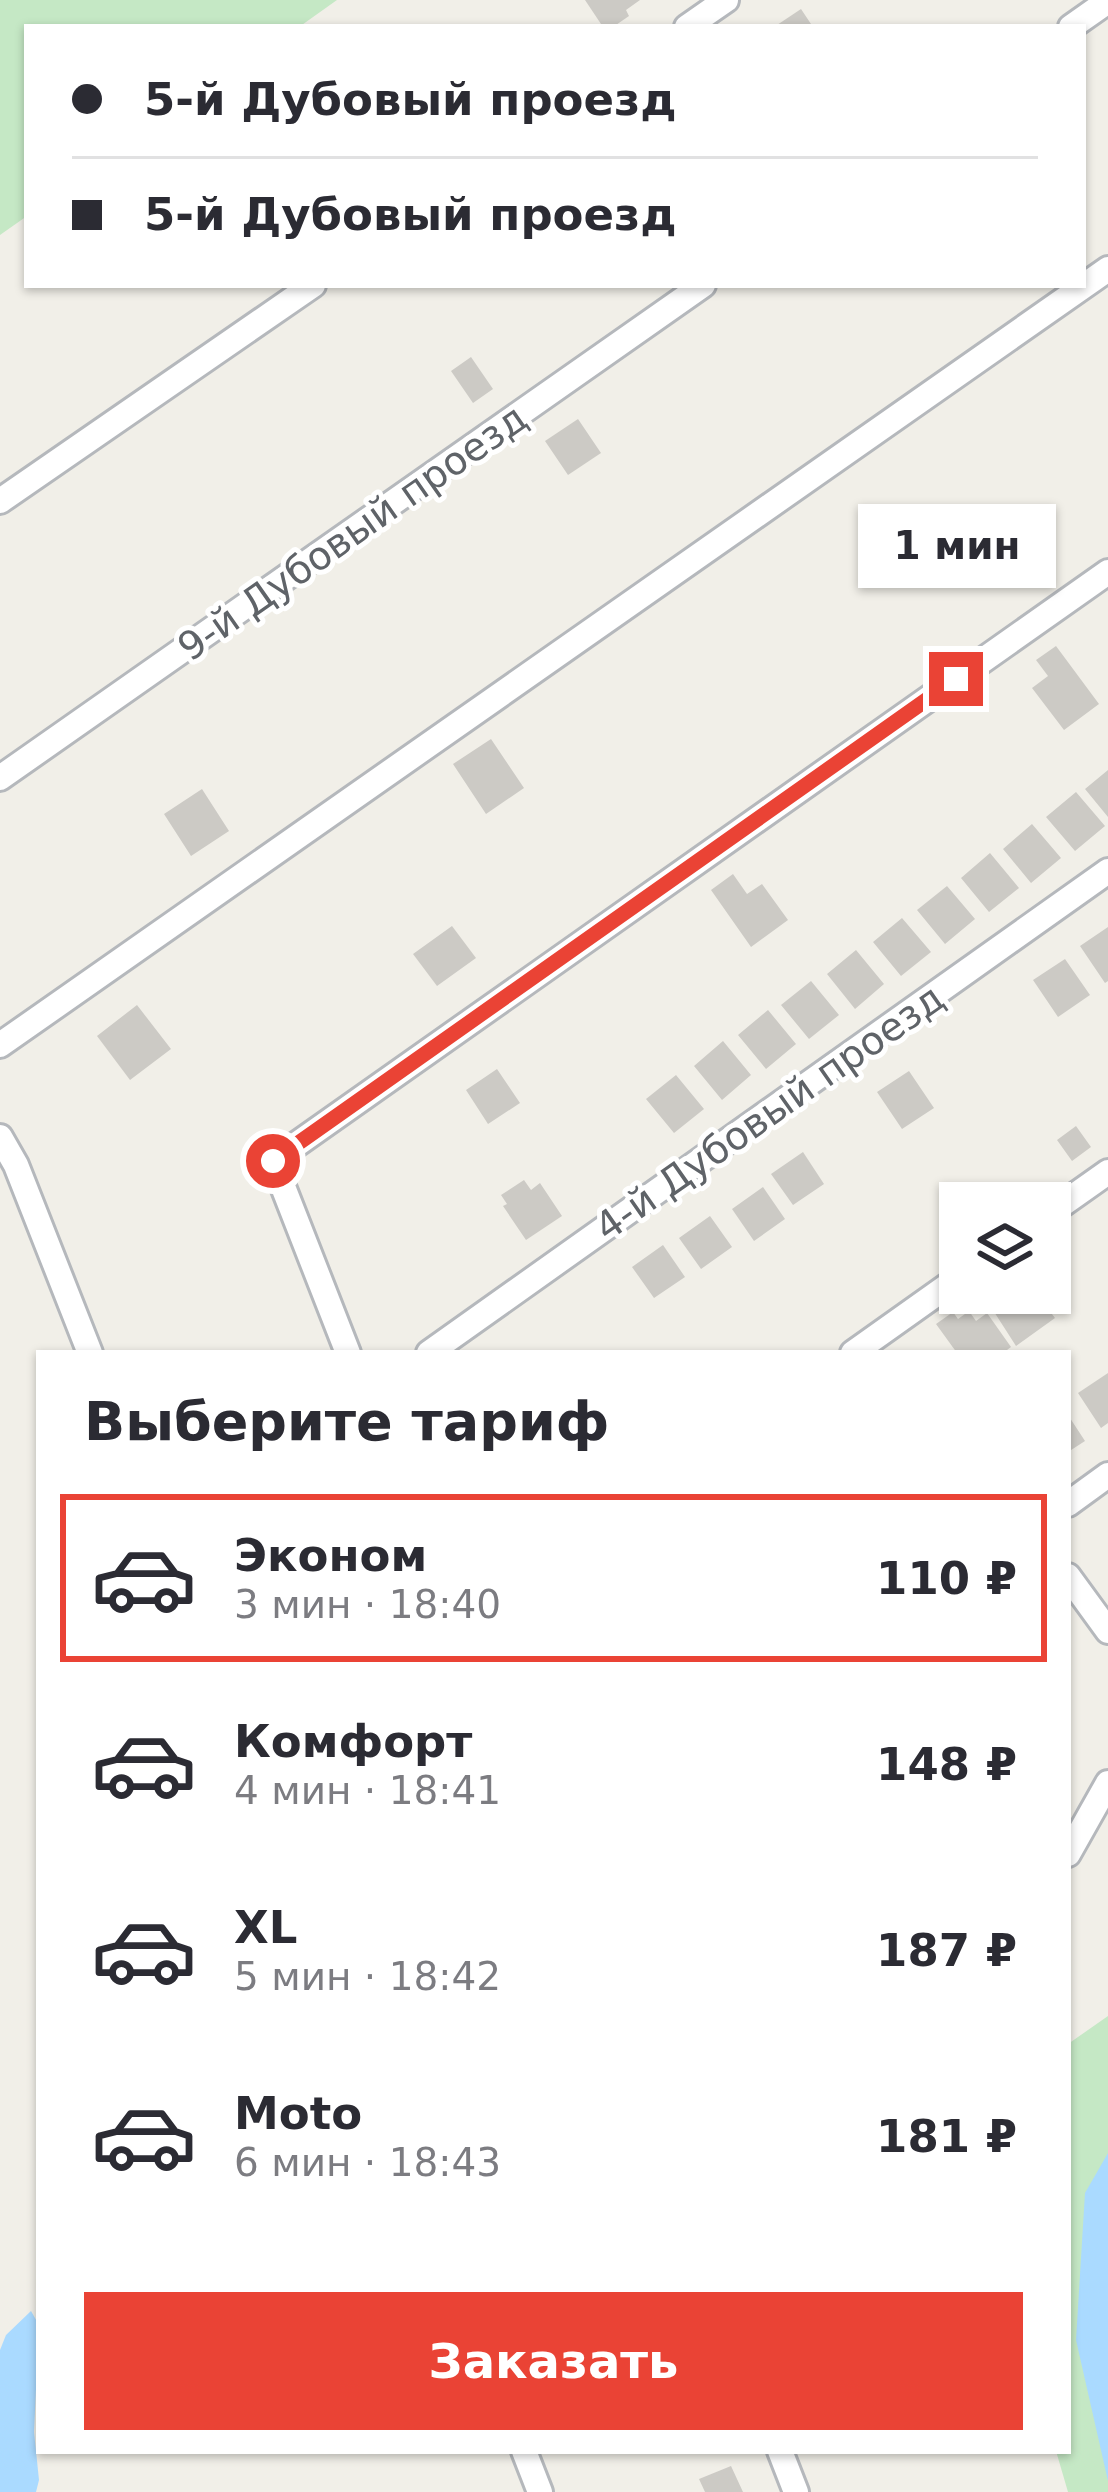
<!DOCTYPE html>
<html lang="ru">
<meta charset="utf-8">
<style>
body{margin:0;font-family:"DejaVu Sans",sans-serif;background:#f2f2f3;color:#2b2b33;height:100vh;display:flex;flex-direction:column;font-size:45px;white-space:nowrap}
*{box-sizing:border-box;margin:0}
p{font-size:39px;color:#7c7c81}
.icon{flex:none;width:66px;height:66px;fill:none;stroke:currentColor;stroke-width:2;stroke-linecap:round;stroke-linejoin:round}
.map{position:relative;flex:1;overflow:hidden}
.details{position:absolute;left:36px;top:1350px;width:1035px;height:1104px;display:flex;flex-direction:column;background:#fff;border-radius:0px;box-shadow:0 3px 9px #0004}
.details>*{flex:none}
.banner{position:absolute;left:24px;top:24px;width:1062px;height:264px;border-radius:0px;box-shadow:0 3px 9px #0004;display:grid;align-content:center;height:264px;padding:0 48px;background:#fff}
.fabs{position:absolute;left:939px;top:1182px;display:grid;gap:24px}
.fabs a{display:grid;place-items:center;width:132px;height:132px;border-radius:0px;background:#fff;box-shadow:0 3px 9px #0004;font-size:60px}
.end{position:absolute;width:54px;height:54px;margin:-27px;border:15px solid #ea4335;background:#fff;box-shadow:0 0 0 6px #fff}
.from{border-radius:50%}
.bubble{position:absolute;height:84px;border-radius:0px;background:#fff;box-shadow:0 3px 9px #0004;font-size:39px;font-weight:700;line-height:84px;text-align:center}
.banner b{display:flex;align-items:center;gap:42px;height:114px;font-size:45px}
.banner b+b{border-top:3px solid #e1e1e2}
.banner i{width:30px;height:30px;background:#2b2b33}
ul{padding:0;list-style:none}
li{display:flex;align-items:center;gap:36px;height:168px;margin:0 24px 18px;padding:0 24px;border:6px solid transparent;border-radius:0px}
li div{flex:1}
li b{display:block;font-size:45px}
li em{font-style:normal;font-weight:700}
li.current{border-color:#ea4335}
li>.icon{width:108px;height:108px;stroke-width:1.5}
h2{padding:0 48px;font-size:54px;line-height:144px}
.primary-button{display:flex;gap:24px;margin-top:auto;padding:24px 48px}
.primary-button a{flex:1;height:138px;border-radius:0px;background:#ea4335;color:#fff;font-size:48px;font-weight:700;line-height:138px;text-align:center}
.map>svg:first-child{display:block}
</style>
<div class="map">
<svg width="1108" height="2492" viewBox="0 0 1108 2492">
<rect width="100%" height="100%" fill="#f1efe8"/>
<path fill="#c5e8c5" d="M0,0h337l-38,27h-272v189l-27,19z
M1108,2016v476h-40l-12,-41h12v-407z"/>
<path fill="#aadaff" d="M1108,2153v328l-32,-141 9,-147z
M31,2311l8,14 -5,107 5,48 -3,12h-36v-142l6,-15z"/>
<path fill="#cccac5" d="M585,0h55l-14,10 3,6 -16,11h-10z
M801,9l12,18h-39z
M471,357l22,32 -20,14 -22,-32z
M578,419l23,34 -33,22 -23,-34z
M1056,646l43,58 -35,26 -32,-42 16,-12 -12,-16z
M491,739l33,49 -38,26 -33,-50z
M1108,770v47l-23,-28z
M202,789l27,42 -38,25 -27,-42z
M1076,792l29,34 -30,25 -29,-34z
M1032,824l29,34 -30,25 -28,-34z
M990,853l29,35 -30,24 -28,-34z
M733,874l14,20 15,-10 26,36 -37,27 -40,-57z
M947,886l28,33 -30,25 -28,-34z
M902,918l29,34 -30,24 -28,-34z
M452,926l24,32 -39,28 -24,-32z
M1108,927v54l-3,2 -25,-37z
M856,950l28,34 -29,25 -28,-35z
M1065,959l25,36 -32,22 -25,-37z
M811,981l28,34 -30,24 -28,-34z
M137,1005l34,44 -41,31 -33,-44z
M768,1010l28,34 -30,25 -28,-34z
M723,1041l28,34 -29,25 -28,-34z
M497,1069l23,34 -32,21 -22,-34z
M909,1071l25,37 -32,21 -25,-37z
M676,1075l28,34 -30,24 -28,-34z
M1076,1126l15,21 -19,14 -15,-21z
M803,1152l21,32 -31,21 -22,-31z
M524,1180l7,10 9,-7 22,33 -36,24 -23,-34 4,-2 -6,-9z
M763,1187l22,32 -31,22 -22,-32z
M710,1216l22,31 -31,22 -22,-31z
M663,1245l22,32 -31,21 -22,-31z
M982,1293h54l19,25 -39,28z
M969,1311l7,10 11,-8 24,34 -8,6h-46l-21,-29 17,-12 5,7z
M1108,1373v50l-7,5 -23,-35z
M1068,1415l17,26 -17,11z
M731,2466l12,26h-38l-6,-13z"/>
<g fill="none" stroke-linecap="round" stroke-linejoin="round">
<defs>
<path id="street" d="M687,27l39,-27
M1071,27l37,-26
M0,501l313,-216
M0,778l703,-493
M0,1045l1108,-776
M0,1137l16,28 74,188
M1050,1213l58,-41
M348,1353l-75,-192 835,-589
M429,1353l679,-482
M853,1353l107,-76
M1068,1504l40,-29
M1068,1576l40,55
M1068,1854l40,-71
M524,2451l16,41
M780,2451l16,41"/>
</defs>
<use href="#street" stroke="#b5b8bc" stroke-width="30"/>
<use href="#street" stroke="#fff" stroke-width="24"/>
</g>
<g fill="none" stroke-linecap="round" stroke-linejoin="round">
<path stroke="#ea4335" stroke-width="15" d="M273,1161l683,-482"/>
</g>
<g text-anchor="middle" stroke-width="10" stroke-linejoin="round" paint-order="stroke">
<g font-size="39" fill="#5f6368" stroke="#fff">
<text transform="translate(352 532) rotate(-35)" y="14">9-й Дубовый проезд</text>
<text transform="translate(769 1112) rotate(-35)" y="14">4-й Дубовый проезд</text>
</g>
</g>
</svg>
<div class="fabs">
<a><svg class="icon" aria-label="layers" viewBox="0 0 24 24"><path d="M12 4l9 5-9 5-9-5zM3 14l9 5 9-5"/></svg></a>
</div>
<i class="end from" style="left:273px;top:1161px"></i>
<i class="end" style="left:956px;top:679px"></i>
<div class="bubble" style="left:858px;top:504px;width:198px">1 мин</div>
<div class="banner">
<b><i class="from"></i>5-й Дубовый проезд</b>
<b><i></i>5-й Дубовый проезд</b>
</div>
<section class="details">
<h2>Выберите тариф</h2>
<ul>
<li class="current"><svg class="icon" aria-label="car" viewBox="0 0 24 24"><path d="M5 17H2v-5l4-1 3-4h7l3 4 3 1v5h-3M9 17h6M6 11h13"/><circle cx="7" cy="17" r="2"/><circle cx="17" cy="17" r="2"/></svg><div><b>Эконом</b><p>3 мин · 18:40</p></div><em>110 ₽</em></li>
<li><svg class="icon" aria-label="car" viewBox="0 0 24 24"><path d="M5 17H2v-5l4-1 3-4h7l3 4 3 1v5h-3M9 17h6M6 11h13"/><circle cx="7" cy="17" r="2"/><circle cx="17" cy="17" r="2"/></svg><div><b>Комфорт</b><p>4 мин · 18:41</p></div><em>148 ₽</em></li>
<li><svg class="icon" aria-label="car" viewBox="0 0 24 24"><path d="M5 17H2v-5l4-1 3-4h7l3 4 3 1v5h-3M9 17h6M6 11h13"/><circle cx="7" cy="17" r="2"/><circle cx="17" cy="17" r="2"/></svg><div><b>XL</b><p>5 мин · 18:42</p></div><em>187 ₽</em></li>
<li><svg class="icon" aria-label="car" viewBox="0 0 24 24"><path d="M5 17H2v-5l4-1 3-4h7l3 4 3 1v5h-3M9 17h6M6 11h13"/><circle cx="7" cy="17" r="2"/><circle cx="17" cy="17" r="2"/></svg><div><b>Moto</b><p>6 мин · 18:43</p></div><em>181 ₽</em></li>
</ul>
<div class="primary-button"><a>Заказать</a></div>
</section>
</div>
